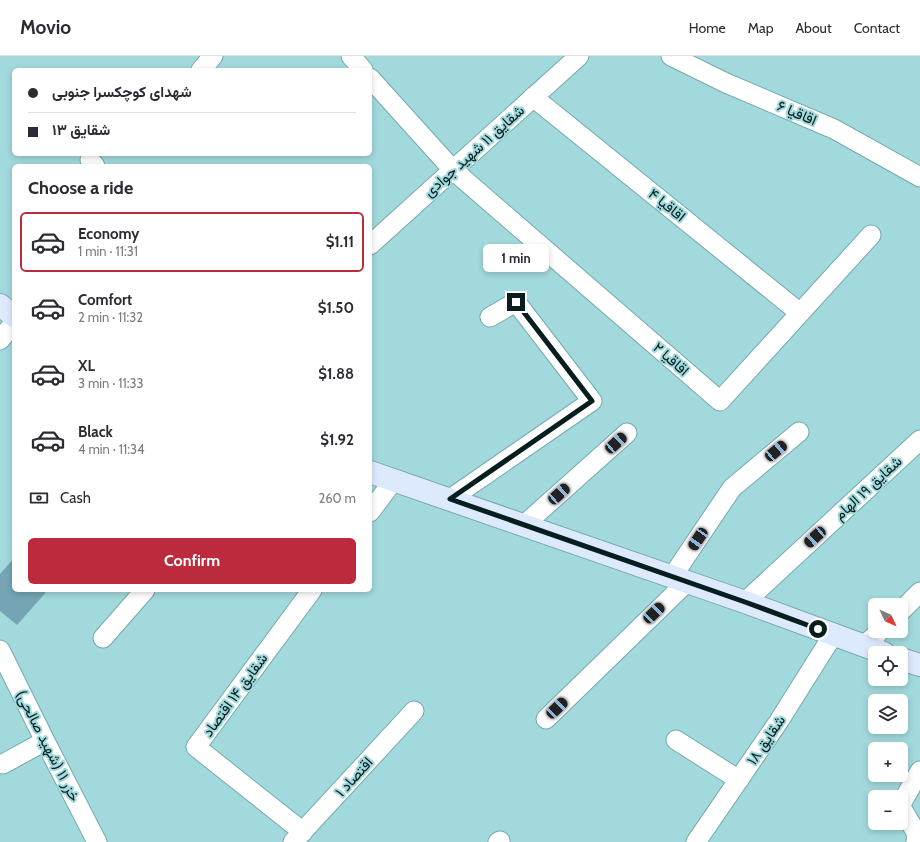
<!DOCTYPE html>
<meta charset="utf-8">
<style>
body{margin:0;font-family:Cabin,Vazirmatn,sans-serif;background:#f2f2f3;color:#2b2b33;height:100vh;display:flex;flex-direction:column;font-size:15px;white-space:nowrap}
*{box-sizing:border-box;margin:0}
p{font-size:13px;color:#7c7c81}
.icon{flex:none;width:22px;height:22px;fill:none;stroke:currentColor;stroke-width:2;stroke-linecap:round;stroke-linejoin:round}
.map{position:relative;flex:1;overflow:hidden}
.sheet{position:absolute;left:12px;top:108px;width:360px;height:428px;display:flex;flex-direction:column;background:#fff;border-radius:6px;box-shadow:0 2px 6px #0003}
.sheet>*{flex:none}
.guide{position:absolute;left:12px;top:12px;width:360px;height:88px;border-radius:6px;box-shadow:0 2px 6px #0003;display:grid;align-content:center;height:88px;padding:0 16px;background:#fff}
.needle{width:26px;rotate:134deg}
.controls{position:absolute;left:868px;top:542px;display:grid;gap:8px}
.controls a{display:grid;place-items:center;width:40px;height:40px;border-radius:6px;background:#fff;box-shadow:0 2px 6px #0003;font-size:20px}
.end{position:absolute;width:18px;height:18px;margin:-9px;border:5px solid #071d1e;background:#fff;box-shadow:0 0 0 2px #fff}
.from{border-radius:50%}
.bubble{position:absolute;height:28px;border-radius:6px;background:#fff;box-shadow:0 2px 6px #0003;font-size:13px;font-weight:700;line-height:28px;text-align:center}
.car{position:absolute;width:12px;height:24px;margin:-12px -6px;border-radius:5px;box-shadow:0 0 3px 1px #0007;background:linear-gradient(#222 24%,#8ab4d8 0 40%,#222 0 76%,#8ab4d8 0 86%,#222 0)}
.guide b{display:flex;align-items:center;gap:14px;height:38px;font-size:15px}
.guide b+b{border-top:1px solid #e1e1e2}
.guide i{width:10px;height:10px;background:#2b2b33}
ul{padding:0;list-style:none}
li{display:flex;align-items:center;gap:12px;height:60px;margin:0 8px 6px;padding:0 8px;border:2px solid transparent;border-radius:6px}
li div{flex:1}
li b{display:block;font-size:15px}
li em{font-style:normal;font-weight:700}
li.selected{border-color:#bc2b3d}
li>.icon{width:36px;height:36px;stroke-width:1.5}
h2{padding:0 16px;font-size:18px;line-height:48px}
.pay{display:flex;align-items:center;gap:10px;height:44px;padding:0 16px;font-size:15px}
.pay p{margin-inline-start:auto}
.action{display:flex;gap:8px;margin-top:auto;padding:8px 16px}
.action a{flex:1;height:46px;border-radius:6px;background:#bc2b3d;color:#fff;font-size:16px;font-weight:700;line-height:46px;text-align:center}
header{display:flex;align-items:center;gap:24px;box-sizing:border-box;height:56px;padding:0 20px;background:#fff;border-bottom:1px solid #e1e1e2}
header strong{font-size:19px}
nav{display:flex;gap:22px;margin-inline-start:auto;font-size:14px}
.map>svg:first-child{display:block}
</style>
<header>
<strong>Movio</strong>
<nav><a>Home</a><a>Map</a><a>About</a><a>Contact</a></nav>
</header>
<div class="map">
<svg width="920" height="786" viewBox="0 0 920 786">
<rect width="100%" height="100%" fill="#a2d9dc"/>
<path fill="#75a5b4" d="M14,502v32h34l-31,35 -17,-14v-37z"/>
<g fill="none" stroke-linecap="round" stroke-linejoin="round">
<defs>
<path id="street" d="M351,0l12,14
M671,0l55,27 108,46 86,48
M201,14l12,-14
M370,22l83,92 267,231 151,-166
M533,41l267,216
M90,104l5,6
M370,189l209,-189
M0,284l14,-17
M450,443l142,-98 -76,-99 -26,15
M370,456l24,-32
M524,469l103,-92
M672,521l60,-89 67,-56
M745,546l175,-162
M901,555l19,-19
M103,582l42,-48
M864,590l16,-15
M0,594l45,91 52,101
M546,663l141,-137
M676,684l63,40
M3,708l42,-23
M901,748l19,-33
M901,751l16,27 -1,8
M303,776l-107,-85 116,-157
M293,786l121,-131
M498,786l2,-1
M696,786l83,-121 54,-86"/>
<path id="secondary" d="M0,249l14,11
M370,416l375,130 139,51
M901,603l19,6"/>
</defs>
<use href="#street" stroke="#75a9ac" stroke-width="21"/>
<use href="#secondary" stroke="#75a9ac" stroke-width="24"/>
<use href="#street" stroke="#fff" stroke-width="19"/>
<use href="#secondary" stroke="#ddeafe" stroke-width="22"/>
</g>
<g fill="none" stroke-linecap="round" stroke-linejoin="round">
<path stroke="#071d1e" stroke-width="5" d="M516,246l76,99 -142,98 295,103 73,27"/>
</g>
<g text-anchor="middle" stroke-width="4" stroke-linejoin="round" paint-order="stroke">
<g font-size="15" fill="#071d1e" stroke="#a2d9dc">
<text transform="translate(797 57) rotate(23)" y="5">اقاقیا ۶</text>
<text transform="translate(474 95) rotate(-42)" y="5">شقایق ۱۱ شهید جوادی</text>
<text transform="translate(667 149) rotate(39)" y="5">اقاقیا ۴</text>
<text transform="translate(671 303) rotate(41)" y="5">اقاقیا ۲</text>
<text transform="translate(868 432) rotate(-43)" y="5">شقایق ۱۹ الهام</text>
<text transform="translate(235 639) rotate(-54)" y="5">شقایق ۱۴ اقتصاد</text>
<text transform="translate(766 684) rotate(-56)" y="5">شقایق ۱۸</text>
<text transform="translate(48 690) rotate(63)" y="5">خزر ۱۱ (شهید صالحی)</text>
<text transform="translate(354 721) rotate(-48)" y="5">اقتصاد ۱</text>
</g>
</g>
</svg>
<div class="controls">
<a><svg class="needle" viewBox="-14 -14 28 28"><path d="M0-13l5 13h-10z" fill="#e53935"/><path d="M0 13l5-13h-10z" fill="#7c7c81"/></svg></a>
<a><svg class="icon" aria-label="locate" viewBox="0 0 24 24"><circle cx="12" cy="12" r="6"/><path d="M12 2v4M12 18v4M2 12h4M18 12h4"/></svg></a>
<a><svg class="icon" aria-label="layers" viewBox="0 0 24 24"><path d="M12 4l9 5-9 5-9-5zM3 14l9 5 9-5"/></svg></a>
<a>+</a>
<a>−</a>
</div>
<i class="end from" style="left:818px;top:573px"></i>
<i class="end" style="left:516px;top:246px"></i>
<div class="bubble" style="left:483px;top:188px;width:66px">1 min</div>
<i class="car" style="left:616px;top:387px;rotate:48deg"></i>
<i class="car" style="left:776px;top:395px;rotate:50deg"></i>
<i class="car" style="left:559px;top:438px;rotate:48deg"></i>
<i class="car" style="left:815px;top:481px;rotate:228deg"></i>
<i class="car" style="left:698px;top:483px;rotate:214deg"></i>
<i class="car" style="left:654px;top:557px;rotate:46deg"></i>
<i class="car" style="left:557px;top:652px;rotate:46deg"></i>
<div class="guide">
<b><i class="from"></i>شهدای کوچکسرا جنوبی</b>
<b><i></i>شقایق ۱۳</b>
</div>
<section class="sheet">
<h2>Choose a ride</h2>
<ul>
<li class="selected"><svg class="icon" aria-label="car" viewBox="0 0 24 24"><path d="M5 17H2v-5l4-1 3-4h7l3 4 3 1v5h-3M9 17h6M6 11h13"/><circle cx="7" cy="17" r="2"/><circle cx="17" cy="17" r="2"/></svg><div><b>Economy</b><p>1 min · 11:31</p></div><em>$1.11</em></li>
<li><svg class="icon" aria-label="car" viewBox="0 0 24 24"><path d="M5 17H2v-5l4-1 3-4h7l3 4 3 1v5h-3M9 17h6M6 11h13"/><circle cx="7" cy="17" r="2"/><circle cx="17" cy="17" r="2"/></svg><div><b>Comfort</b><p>2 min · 11:32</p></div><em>$1.50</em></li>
<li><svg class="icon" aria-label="car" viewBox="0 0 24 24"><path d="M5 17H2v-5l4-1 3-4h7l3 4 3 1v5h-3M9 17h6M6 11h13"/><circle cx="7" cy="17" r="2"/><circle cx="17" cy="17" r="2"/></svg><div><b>XL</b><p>3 min · 11:33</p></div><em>$1.88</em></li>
<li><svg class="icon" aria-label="car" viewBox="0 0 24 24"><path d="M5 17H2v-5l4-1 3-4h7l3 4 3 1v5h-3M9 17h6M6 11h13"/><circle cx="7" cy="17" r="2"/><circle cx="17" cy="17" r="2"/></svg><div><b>Black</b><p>4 min · 11:34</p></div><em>$1.92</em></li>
</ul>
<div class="pay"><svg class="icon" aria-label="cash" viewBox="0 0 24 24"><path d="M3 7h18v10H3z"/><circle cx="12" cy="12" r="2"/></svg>Cash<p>260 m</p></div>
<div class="action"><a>Confirm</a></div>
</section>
</div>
